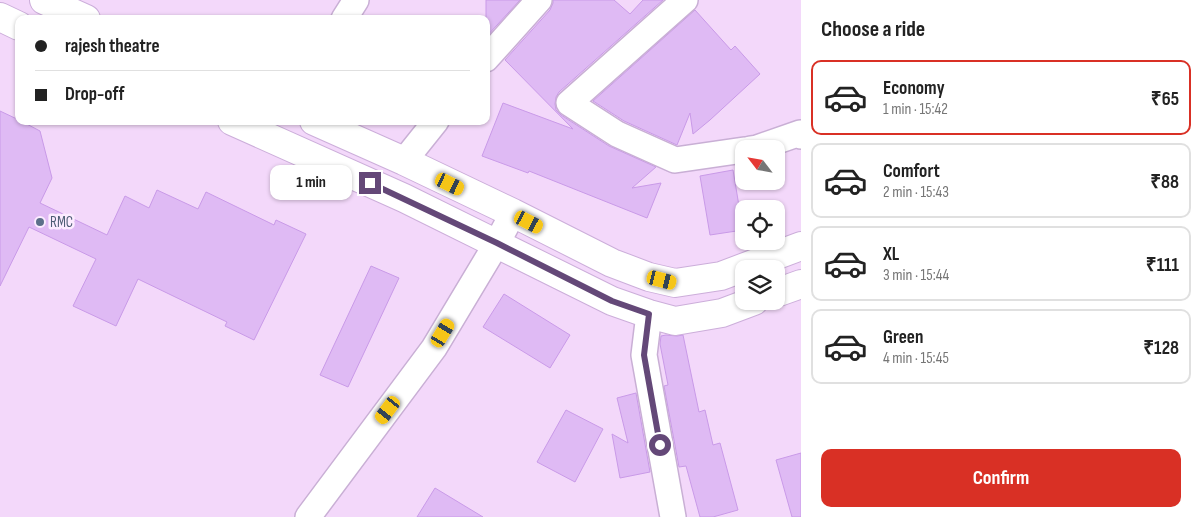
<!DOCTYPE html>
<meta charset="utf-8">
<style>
body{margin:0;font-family:"Sofia Sans Condensed",sans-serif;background:#f2f2f2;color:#222;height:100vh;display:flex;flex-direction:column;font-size:19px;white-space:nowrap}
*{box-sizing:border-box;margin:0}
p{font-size:16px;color:#767676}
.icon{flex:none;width:28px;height:28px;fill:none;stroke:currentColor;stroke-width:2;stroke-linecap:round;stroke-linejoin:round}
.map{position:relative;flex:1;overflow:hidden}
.drawer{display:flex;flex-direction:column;background:#fff;width:400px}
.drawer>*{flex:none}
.guide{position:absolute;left:15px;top:15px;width:475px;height:110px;border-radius:10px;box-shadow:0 1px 4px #0004;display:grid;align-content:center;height:110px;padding:0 20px;background:#fff}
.needle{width:32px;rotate:301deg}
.controls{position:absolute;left:735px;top:140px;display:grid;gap:10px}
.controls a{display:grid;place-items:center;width:50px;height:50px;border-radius:10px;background:#fff;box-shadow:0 1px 4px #0004;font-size:25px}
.end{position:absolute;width:22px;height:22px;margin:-11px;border:6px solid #644878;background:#fff;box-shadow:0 0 0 2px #fff}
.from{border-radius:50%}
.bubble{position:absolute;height:35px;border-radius:10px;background:#fff;box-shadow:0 1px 4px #0004;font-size:16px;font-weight:700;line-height:35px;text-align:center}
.car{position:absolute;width:15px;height:30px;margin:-15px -8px;border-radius:6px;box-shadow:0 0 4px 1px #0007;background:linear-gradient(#f5c518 24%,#345 0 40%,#f5c518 0 76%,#345 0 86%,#f5c518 0)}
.guide b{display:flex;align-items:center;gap:18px;height:48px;font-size:19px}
.guide b+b{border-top:1px solid #e0e0e0}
.guide i{width:12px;height:12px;background:#222}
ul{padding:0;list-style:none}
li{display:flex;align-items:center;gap:15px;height:75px;margin:0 10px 8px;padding:0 10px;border:2px solid #e0e0e0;border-radius:10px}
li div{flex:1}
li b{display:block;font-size:19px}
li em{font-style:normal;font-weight:700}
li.selected{border-color:#d93025}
li>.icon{width:45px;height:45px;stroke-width:1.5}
h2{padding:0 20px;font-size:22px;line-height:60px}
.cta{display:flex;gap:10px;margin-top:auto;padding:10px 20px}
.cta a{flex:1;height:58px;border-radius:10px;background:#d93025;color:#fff;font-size:20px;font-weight:700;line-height:58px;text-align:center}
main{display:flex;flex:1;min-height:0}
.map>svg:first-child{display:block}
</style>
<main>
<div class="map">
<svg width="801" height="517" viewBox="0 0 801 517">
<rect width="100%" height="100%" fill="#f9e4fd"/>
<path fill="#f3d8fa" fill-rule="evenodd" d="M0,0h801v517h-801zM19,19h467v102h-467zM744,149h32v32h-32zM744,209h32v32h-32zM744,269h32v32h-32z"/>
<path fill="#dfbaf4" stroke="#c99ae8" d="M486,0h34l-34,37z
M553,0h61l16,14 13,-14h20l-104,92 -3,5 -1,7 1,6 5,5 48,31 47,21 -24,21 29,-5 -14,35 -118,-47 -1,2 -46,-17 21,-53 70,26 -68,-69 45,-50 3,-7z
M695,10l36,40 4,-4 25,28 -50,46 -17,14 -3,-21 -13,32 -53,-24 -31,-20z
M0,111l19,9v1h2l19,10 12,47 -12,25 67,32 18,-39 24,12 8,-18 41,19 8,-17 68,33 2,-5 30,14 -52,106 -29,-14 2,-4 -89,-43 -22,47 -43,-20 23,-47 -67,-32 -29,59z
M733,170l10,60 -33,5 -10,-59z
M371,266l28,12 -51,109 -28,-12z
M504,294l66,41 -20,33 -67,-41z
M666,335l11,1 6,-1 16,77 6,-2 8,35 7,-2 18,67 -25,7h-13l-14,-51 -7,1 -15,-81 4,-1 -8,-41 1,-8z
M636,393l14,79 -30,6 -8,-44 16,9 -11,-45z
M566,410l37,19 -28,53 -38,-20z
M801,453v64h-9l-16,-57z
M435,488l48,29h-66z"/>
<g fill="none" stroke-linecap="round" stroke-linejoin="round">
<defs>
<path id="minor" d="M685,0l-116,103 48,31 58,26 69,-10
M344,19l12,-19
M486,59l53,-59
M750,149l7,-1 43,-15 1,3
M404,161l32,-40
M649,314l-5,41 29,162
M308,517l126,-169 63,-105 16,-30"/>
<path id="secondary" d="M44,0l42,19
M0,17l19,9
M232,121l172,77 208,103 37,13 26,7 47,-8 32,-12
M314,121l90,40 109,52 99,50 37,14 26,6 46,-7 80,-30
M776,293l25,-9"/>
</defs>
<use href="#minor" stroke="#c9afd5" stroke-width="28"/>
<use href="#secondary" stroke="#ccaeda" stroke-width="30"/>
<use href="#minor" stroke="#fff" stroke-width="25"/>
<use href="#secondary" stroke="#fff" stroke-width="28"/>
</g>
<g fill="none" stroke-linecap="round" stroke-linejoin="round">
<path stroke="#644878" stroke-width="6" d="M370,183l127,60 115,58 37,13 -5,41 16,90"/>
</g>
<circle fill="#5c6f8a" stroke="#fcecff" stroke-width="2" cx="40" cy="222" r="5"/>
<g text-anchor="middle" stroke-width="5" stroke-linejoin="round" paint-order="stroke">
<g font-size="15" fill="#4e5e75" stroke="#fcecff" text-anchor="start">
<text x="50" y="227">RMC</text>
</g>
</g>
</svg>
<div class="controls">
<a><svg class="needle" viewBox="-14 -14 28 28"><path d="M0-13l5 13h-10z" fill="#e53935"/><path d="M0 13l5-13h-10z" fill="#767676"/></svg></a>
<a><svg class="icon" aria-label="locate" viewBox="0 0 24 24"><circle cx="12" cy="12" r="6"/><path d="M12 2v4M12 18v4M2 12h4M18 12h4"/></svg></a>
<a><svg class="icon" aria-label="layers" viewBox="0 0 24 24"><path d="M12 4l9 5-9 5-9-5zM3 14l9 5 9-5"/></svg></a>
</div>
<i class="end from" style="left:660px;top:445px"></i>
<i class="end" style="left:370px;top:183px"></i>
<div class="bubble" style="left:270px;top:165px;width:82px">1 min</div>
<i class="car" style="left:450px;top:184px;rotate:116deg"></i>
<i class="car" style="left:529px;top:222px;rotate:117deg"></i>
<i class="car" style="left:662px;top:280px;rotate:104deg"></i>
<i class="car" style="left:443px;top:333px;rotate:31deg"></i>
<i class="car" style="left:388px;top:410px;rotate:217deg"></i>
<div class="guide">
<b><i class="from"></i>rajesh theatre</b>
<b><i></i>Drop-off</b>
</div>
</div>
<section class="drawer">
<h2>Choose a ride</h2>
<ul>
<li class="selected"><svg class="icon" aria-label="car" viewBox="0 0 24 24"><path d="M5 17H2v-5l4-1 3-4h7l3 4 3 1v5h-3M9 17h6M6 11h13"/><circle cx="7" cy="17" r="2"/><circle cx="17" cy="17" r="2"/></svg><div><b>Economy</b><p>1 min · 15:42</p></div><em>₹65</em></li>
<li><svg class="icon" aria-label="car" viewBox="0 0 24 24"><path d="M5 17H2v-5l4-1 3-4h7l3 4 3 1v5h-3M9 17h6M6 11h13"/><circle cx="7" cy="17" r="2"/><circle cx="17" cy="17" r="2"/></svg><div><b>Comfort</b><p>2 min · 15:43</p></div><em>₹88</em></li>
<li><svg class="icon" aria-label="car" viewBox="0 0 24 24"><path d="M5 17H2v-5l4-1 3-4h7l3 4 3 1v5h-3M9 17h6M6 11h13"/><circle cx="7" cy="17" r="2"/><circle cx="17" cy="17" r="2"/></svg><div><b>XL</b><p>3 min · 15:44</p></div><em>₹111</em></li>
<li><svg class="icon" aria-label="car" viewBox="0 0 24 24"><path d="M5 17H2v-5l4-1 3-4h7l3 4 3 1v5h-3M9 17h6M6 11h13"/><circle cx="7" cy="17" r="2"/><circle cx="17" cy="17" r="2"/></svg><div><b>Green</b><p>4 min · 15:45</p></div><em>₹128</em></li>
</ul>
<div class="cta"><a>Confirm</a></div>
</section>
</main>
